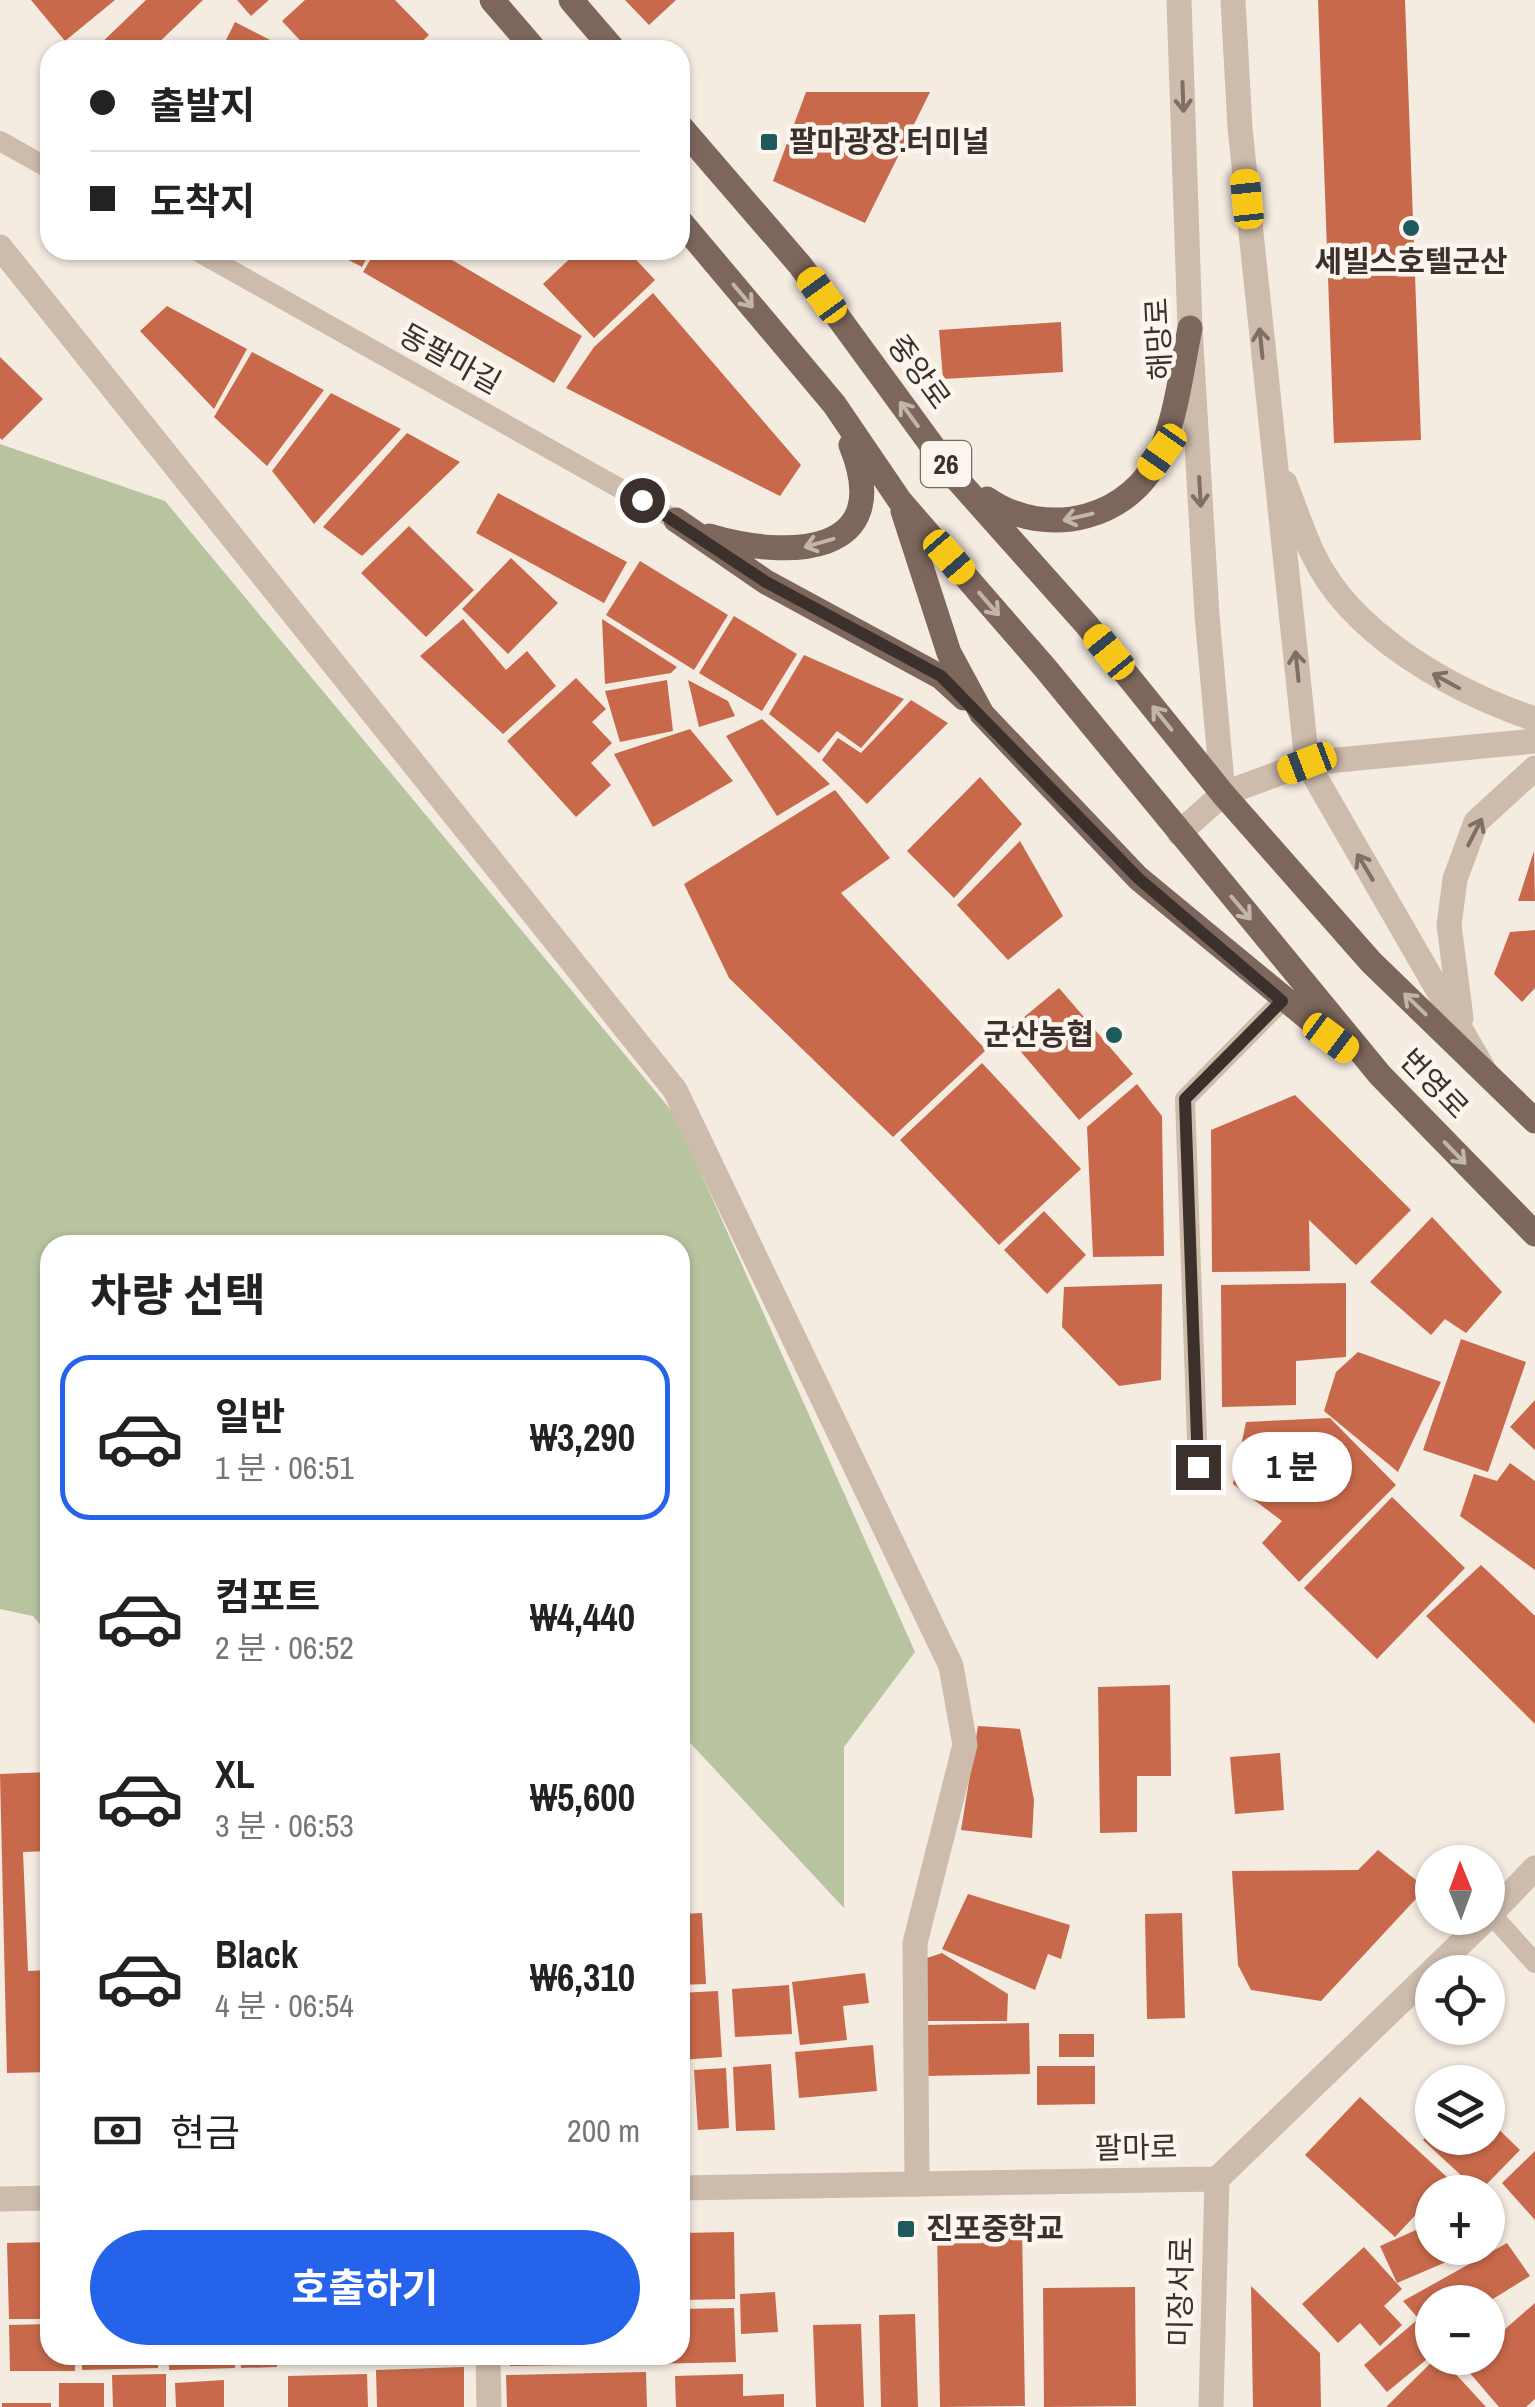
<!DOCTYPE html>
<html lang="ko">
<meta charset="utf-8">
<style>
body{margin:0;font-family:"Archivo Narrow","Noto Sans KR",sans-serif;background:#f2f2f2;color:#222;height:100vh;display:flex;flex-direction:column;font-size:38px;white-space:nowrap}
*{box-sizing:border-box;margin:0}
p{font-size:32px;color:#767676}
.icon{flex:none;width:55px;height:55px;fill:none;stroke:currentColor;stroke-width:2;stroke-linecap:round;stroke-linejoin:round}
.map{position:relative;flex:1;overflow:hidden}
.drawer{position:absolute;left:40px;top:1235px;width:650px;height:1130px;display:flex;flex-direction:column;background:#fff;border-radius:30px;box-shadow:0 2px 8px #0004}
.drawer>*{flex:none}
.guide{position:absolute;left:40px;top:40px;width:650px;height:220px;border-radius:30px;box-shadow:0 2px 8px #0004;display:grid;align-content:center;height:220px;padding:0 50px;background:#fff}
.needle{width:65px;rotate:359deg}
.buttons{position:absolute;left:1415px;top:1845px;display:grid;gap:20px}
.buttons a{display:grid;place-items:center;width:90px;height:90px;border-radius:50%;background:#fff;box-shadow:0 2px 8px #0004;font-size:50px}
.end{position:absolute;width:45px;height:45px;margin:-22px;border:12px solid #3b302b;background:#fff;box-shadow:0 0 0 5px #fff}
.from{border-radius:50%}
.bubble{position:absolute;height:70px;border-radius:35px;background:#fff;box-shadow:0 2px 8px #0004;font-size:32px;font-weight:700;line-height:70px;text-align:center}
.car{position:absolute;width:30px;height:60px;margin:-30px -15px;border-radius:12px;box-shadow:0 0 8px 2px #0007;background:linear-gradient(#f5c518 24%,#345 0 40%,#f5c518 0 76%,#345 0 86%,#f5c518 0)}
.guide b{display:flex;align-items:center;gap:35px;height:95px;font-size:38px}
.guide b+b{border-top:2px solid #e0e0e0}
.guide i{width:25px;height:25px;background:#222}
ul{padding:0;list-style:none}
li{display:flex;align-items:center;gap:30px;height:165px;margin:0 20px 15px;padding:0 30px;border:5px solid transparent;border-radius:30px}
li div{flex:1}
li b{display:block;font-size:38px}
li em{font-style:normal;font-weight:700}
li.active{border-color:#2563eb}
li>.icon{width:90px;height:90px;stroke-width:1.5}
h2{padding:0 50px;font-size:45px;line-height:120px}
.pay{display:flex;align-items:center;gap:25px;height:110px;padding:0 50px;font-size:38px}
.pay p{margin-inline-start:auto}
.primary-button{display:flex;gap:20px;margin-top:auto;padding:20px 50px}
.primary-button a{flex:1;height:115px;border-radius:60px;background:#2563eb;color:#fff;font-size:40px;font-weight:700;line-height:115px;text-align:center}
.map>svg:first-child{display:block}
</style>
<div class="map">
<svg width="1535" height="2407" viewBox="0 0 1535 2407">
<rect width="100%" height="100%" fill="#f4ebe1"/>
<path fill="#b8c4a0" d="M0,444l165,57 510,614 240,537 -71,95v161l-164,-176v-487h-630v392l-17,-21 -33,-7z"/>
<path fill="#c8694b" d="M31,0h84l-50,41z
M146,0h57l-52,50h-57z
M237,0h32l-18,16z
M305,0h90l34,35 -16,15h-104l-27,-29z
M625,0h51l-27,25z
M1318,0h87l16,440 -87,3z
M235,22l41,21 -4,7h-51z
M806,92h124l-65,131 -92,-42z
M329,250h42l-9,17z
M376,250h59l147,86 -28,47 -191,-111z
M579,250h48l28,30 -61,58 -51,-54z
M653,293l148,172 -21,31 -214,-108 28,-41z
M167,306l80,43 -33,60 -74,-78z
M1061,322l2,50 -120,7 -4,-49z
M252,352l72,38 -57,76 -53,-49z
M0,357l43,42 -41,41 -2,-2z
M331,393l70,36 -87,95 -42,-53z
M407,433l53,29 -98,94 -39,-29z
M498,493l129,69 -23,41 -128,-70z
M409,526l65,64 -48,47 -65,-64z
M511,558l47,45 -50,51 -46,-45z
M640,561l88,54 -34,55 -88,-55z
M734,616l63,38 -35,57 -63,-38z
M463,619l43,51 21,-19 29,35 -53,48 -83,-78z
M602,619l75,48 -6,6 -66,11z
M804,655l100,44 -43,49 -24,-17 -18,22 -50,-39z
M576,678l30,31 -14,13 20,21 -21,20 20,22 -35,32 -69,-76z
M667,680l6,51 -53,11 -15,-51z
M688,680l40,21 7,15 -36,11z
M911,700l37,23 -81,81 -45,-44 16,-22 23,15z
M762,719l68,65 -53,32 -51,-80z
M690,729l43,52 -80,46 -39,-73z
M980,777l42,47 -68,74 -47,-47z
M835,790l55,68 -49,35 145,157 -93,87 -164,-159 -45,-94z
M1020,841l43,75 -55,44 -51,-55z
M1534,851l1,50h-17z
M1535,930v58l-13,14 -28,-28 16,-42z
M1059,988l74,86 -54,46 -74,-87z
M982,1063l99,106 -82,76 -99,-105z
M1137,1084l25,32 2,140 -71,1 -6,-130z
M1295,1095l116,115 -55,55 -47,-45 1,51 -98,1 -1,-142z
M1044,1211l42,44 -39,39 -43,-44z
M1432,1217l70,75 -36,41 -21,-14 -14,16 -61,-53z
M1346,1283v74l-50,4v44l-74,2 -1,-122z
M1162,1284l-1,96 -42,6 -57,-59 2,-40z
M1461,1339l65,23 -38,110 -65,-22z
M1358,1352l83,30 -43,90 -74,-61 12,-39z
M1535,1400v50l-25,-23z
M1330,1418l66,67 -97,97 -37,-39 20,-22 -49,-37 13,-62z
M1510,1463l25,18v89l-75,-54 14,-42 23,7z
M1392,1497l73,71 -88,91 -73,-71z
M1481,1565l54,51v108l-109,-108z
M1170,1685l1,91h-34v56l-37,1 -2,-146z
M978,1726l42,3 14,71 -2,38 -71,-8z
M1280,1753l4,57 -49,4 -5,-57z
M50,1772v79l-27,1 5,119 22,-1v102l-43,1 -7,-299z
M1378,1850l48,38 -105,113 -70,-11 -13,-25 -6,-94 126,-1z
M968,1894l102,31 -9,34 -13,-5 -13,36 -93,-41z
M702,1913l4,71 -26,1v-71z
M1182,1913l3,105 -38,1 -2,-105z
M942,1953l66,41 -1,27h-84l1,-62z
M865,1973l4,30 -26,3 4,34 -47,5 -8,-63z
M789,1985l3,49 -57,3 -3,-48z
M718,1991l4,66 -42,3v-67z
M1029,2023l1,51 -106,2 -1,-51z
M1059,2034h35v23h-35z
M873,2045l4,46 -78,7 -4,-46z
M771,2064l4,66 -39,1 -3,-64z
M1037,2066h58v38l-58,1z
M726,2068l3,60 -31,2 -4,-60z
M1360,2097l89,82 -54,58 -90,-82z
M1488,2119l32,31 -41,42 -56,-52 9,-10v8h56z
M1535,2151v69l-33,-37z
M1432,2223v25h47l-82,35 -17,-37z
M1022,2228l3,178 -85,1 -3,-177z
M734,2232l1,67 -55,1v-67z
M50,2242v77h-41l-2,-76z
M1507,2243l23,33 -42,26h-56v32l-29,-33z
M1364,2247l38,42 -18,17 18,19 -22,21 -20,-23 -22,20 -36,-39z
M1251,2286l69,67 1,54h-68z
M1135,2287l1,119 -92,1 -1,-119z
M775,2292l3,40 -37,2 -1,-40z
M1535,2303v96l-9,8h-27l-36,-42 8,-7h17v-14z
M734,2308l2,54 -88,2v-9h32v-46z
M915,2314l3,93h-37l-2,-92z
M1416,2321l16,20v14l-45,37 -23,-27z
M50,2324v31h25v16h-65l-1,-46z
M861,2324l3,83h-48l-3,-82z
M82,2355h76v13l-76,2z
M169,2355h66v13l-66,2z
M241,2355h36v12l-36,1z
M383,2355h53v6l-53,1z
M510,2355h68v10l-68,1z
M595,2355h45v9h-45z
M1436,2358h5l45,49h-100z
M464,2367v40h-87l-1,-37z
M646,2372l1,35h-140l-1,-32z
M166,2374v33h-53l-1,-32z
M367,2374l1,33h-80v-31z
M743,2374v22l41,-2v13h-108l-1,-31z
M224,2380v27h-48l-1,-24z
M59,2383h45v24h-45z
M2,2403h49v4h-49z"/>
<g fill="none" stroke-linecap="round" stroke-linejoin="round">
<path stroke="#cdbbac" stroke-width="20" d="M0,141l50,28
M195,250l481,270
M1198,1467l-13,-368 97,-98
M1491,1914l44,49"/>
<path stroke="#cdbbac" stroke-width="25" d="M0,247l675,843 276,576 14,79 -50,198 2,241
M488,2355l1,52"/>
<path stroke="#cdbbac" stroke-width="25" d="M1179,0l11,328 17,287 16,179
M1233,0l7,128 67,635 176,305
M1285,483c9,23 17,48 28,71 38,81 141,138 222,165
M1179,833l44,-39 84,-31 228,-22
M1461,1018l-12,-93 6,-46 21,-57 59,-54
M1488,1917l47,-49
M680,2188l537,-9 270,-261
M0,2199l50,-1
M1211,2407l6,-228"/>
<path stroke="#7d675c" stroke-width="25" d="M492,0l43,50
M571,0l43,50
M680,126l120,139 155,212 131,147 137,170 148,168 164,159
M680,221l154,183 66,97 146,168 334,406 155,159
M987,499c59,41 147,21 175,-50 15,-38 20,-82 28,-121
M903,511l46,142 33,61 156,164 204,168
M676,520l90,62 175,95 23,21
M709,536c77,23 188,22 142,-91"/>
</g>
<defs><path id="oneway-shaft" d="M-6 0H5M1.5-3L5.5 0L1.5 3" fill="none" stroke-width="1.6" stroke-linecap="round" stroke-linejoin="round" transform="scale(2.5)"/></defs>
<g stroke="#7d6f65">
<use href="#oneway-shaft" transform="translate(1183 97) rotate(88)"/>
<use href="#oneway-shaft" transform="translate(1261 343) rotate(-96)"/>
<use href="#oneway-shaft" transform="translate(1200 492) rotate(87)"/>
<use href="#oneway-shaft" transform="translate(1297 666) rotate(-96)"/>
<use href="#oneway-shaft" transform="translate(1446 681) rotate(-151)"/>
<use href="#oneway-shaft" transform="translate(1475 832) rotate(-63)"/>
<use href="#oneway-shaft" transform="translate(1365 867) rotate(-121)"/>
</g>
<g stroke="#c2b5ac">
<use href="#oneway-shaft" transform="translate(743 296) rotate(50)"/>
<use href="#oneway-shaft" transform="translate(909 414) rotate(-126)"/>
<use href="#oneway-shaft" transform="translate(1078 517) rotate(167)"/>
<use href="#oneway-shaft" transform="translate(819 543) rotate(164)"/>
<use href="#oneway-shaft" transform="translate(989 604) rotate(49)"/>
<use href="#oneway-shaft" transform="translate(1162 718) rotate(-129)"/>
<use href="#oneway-shaft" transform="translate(1241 908) rotate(50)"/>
<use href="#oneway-shaft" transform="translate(1415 1004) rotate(-136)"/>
<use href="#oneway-shaft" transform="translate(1455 1153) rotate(46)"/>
</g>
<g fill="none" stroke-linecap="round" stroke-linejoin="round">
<path stroke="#3b302b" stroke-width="12" d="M642,500l124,82 175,94 197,202 144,123 -97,98 13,368"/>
</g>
<g fill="#1f5a5e" stroke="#fbf5ee" stroke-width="4">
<rect x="759" y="132" width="20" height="20" rx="5"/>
<circle cx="1411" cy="228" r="10"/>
<circle cx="1114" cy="1035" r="10"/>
<rect x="896" y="2219" width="20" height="20" rx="5"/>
</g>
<g text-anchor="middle" stroke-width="9" stroke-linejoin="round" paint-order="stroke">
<rect fill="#fbf5ee" stroke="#756b66" stroke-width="2.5" x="921" y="441" width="50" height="46" rx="8"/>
<g font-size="28" font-weight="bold" fill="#3b302b">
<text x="946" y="474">26</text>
</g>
<g font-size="30" font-weight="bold" fill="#3b302b" stroke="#fbf5ee" text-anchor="start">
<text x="789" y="152">팔마광장.터미널</text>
<text x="1411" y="272" text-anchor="middle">세빌스호텔군산</text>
<text x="1094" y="1045" text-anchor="end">군산농협</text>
<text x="926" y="2239">진포중학교</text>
</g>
<g font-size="30" fill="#3b302b" stroke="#fbf5ee">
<text transform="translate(1159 339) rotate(-93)" y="10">해망로</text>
<text transform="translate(450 359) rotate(29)" y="10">동팔마길</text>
<text transform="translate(919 372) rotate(54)" y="10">중앙로</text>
<text transform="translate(1434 1084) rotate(46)" y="10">번영로</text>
<text transform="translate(1136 2148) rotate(-1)" y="10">팔마로</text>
<text transform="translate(1181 2292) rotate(-89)" y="10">미장서로</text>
</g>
</g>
</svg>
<div class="buttons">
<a><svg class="needle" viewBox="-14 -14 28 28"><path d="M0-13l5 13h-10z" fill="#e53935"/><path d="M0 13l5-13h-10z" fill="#767676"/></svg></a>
<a><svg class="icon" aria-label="locate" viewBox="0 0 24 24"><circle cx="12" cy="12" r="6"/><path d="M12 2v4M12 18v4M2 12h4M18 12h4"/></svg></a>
<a><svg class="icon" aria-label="layers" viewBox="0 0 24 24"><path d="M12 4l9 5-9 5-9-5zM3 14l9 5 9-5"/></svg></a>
<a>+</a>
<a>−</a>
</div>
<i class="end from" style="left:642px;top:500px"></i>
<i class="end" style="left:1198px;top:1467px"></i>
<div class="bubble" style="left:1232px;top:1432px;width:120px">1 분</div>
<i class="car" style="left:1247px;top:199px;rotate:354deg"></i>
<i class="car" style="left:822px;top:295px;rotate:324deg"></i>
<i class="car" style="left:1162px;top:452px;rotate:215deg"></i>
<i class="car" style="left:949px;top:557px;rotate:139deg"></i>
<i class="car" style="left:1109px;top:652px;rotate:321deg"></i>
<i class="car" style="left:1307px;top:763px;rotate:249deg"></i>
<i class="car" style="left:1331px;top:1038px;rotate:127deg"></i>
<div class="guide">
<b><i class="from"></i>출발지</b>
<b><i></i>도착지</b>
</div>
<section class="drawer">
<h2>차량 선택</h2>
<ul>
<li class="active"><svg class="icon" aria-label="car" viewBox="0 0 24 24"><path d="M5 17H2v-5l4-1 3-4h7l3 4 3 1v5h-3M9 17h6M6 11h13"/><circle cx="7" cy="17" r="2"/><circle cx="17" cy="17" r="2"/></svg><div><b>일반</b><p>1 분 · 06:51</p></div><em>₩3,290</em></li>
<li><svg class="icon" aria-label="car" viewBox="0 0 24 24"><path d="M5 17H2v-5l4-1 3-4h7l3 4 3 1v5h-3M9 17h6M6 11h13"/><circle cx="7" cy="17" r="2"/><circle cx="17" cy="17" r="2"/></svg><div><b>컴포트</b><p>2 분 · 06:52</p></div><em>₩4,440</em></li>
<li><svg class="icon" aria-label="car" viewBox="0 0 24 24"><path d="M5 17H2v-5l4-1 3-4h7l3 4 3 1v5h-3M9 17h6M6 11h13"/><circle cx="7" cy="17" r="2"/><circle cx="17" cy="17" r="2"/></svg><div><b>XL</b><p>3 분 · 06:53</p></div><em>₩5,600</em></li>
<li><svg class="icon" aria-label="car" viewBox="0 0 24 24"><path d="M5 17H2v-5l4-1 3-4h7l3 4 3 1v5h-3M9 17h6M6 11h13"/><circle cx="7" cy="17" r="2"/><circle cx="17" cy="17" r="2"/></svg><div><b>Black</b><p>4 분 · 06:54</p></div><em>₩6,310</em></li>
</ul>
<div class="pay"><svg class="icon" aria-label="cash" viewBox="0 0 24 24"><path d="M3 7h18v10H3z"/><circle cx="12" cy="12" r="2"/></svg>현금<p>200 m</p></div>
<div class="primary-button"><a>호출하기</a></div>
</section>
</div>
